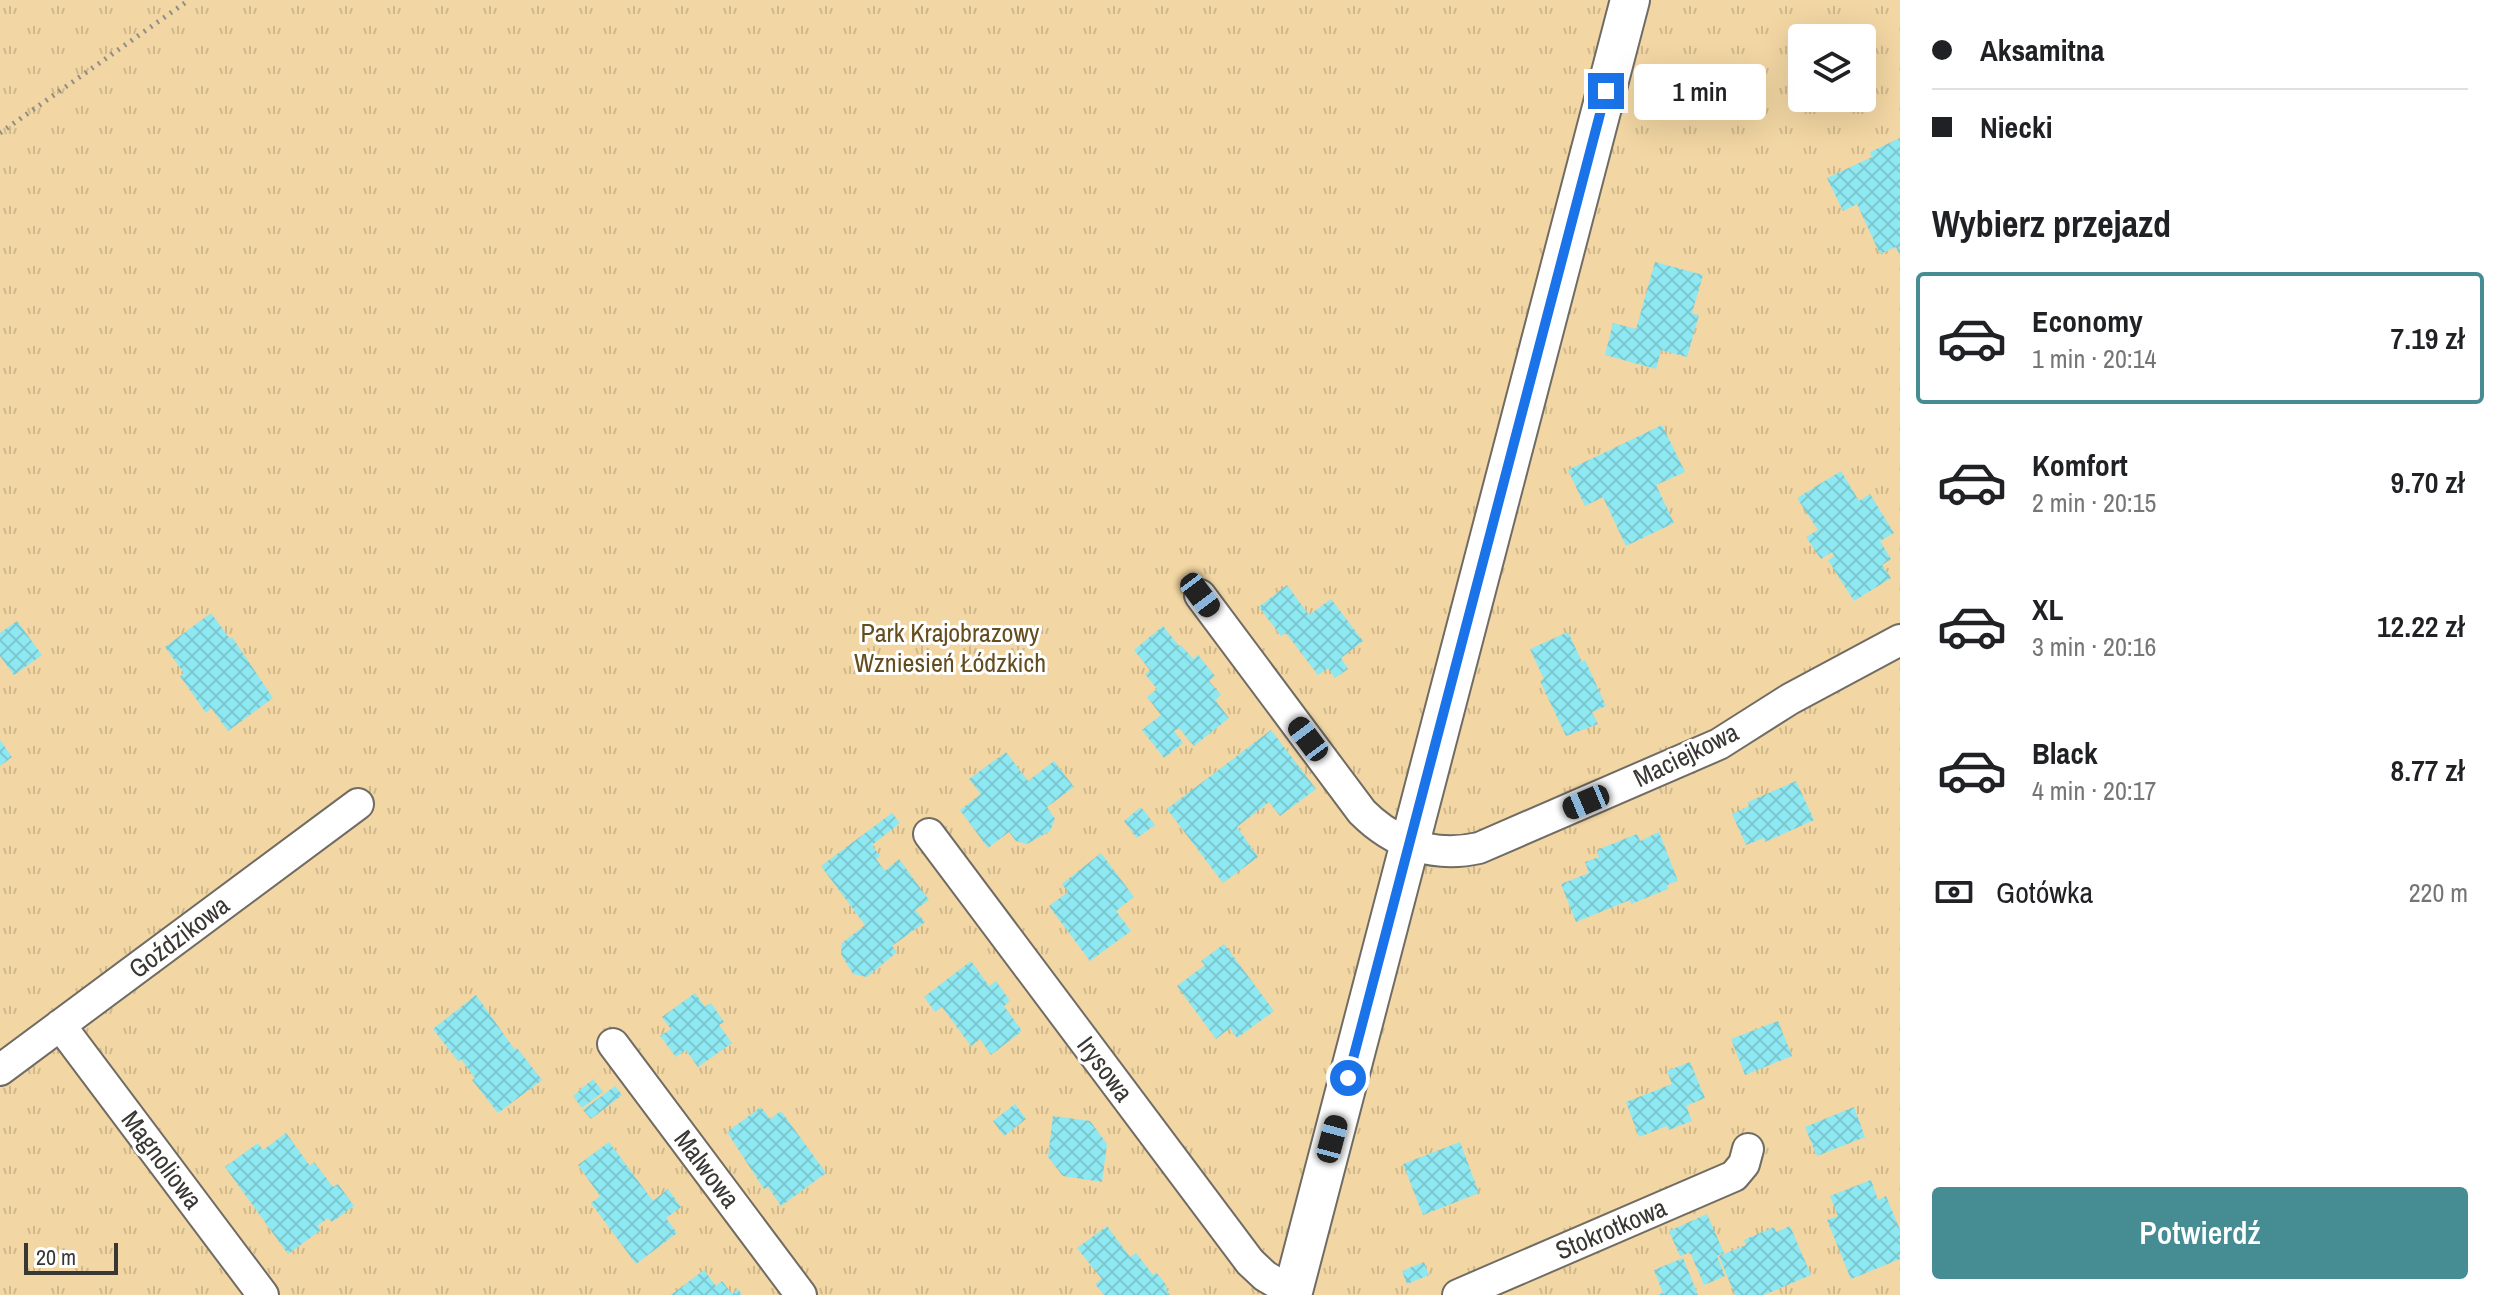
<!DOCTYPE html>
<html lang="pl">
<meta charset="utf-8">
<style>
body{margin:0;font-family:"Archivo Narrow",sans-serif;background:#f2f2f2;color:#202124;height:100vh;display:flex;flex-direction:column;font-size:30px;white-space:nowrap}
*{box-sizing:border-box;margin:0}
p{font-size:26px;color:#757577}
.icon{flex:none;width:44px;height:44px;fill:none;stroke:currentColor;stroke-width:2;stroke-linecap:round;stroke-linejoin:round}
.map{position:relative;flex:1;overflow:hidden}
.drawer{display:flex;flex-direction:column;background:#fff;width:600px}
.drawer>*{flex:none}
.top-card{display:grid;align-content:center;height:176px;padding:0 32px;background:#fff}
.tools{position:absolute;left:1788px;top:24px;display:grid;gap:16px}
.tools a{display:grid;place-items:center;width:88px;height:88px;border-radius:8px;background:#fff;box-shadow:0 8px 32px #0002;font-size:40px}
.scale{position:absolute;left:24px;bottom:20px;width:94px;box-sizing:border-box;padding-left:8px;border:4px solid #393733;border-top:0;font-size:22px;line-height:28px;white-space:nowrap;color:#393733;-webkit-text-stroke:6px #fff;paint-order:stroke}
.end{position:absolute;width:36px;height:36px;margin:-18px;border:10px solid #1a73e8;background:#fff;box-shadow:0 0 0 4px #fff}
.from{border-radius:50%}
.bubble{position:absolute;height:56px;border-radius:8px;background:#fff;box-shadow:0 8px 32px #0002;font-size:26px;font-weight:600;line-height:56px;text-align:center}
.car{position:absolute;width:24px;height:48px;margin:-24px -12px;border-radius:10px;box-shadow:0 0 6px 2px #0007;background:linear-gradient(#222 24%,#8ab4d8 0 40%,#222 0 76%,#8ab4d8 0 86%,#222 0)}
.top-card b{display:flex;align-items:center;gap:28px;height:76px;font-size:30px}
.top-card b+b{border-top:2px solid #e0e0e0}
.top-card i{width:20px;height:20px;background:#202124}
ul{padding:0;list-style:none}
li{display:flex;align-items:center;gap:24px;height:132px;margin:0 16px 12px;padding:0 16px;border:4px solid transparent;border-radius:8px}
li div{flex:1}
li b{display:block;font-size:30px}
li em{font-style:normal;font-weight:600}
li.on{border-color:#458c93}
li>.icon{width:72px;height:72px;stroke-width:1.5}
h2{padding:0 32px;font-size:36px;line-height:96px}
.pay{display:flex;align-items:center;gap:20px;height:88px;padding:0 32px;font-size:30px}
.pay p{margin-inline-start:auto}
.button{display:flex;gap:16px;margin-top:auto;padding:16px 32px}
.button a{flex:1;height:92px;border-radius:8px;background:#458c93;color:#fff;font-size:32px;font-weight:600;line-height:92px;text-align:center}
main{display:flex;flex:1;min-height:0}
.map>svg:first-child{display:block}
</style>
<main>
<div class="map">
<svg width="1900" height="1295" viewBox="0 0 1900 1295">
<defs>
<pattern id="park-tufts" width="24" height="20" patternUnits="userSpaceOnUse" patternTransform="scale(2)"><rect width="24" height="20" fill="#f2d6a3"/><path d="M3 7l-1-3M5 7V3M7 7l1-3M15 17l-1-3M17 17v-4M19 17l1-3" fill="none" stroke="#d0b88d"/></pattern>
<pattern id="building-cross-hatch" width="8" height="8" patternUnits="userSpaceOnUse" patternTransform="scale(2)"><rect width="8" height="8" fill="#8ee8f2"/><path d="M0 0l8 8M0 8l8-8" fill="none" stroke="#7bc8d0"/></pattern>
</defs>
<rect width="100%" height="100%" fill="#fbf6ed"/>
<path fill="url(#park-tufts)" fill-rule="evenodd" d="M0,0h1900v1295h-1900zM1802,38h60v60h-60z"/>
<path fill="url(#building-cross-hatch)" d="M1900,138v118l-4,-9 -16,7 -23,-50 -14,7 -16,-33 45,-21 -2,-5z
M1655,262l48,13 -11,38 7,2 -12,42 -26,-7 -5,19 -51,-14 8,-32 23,6z
M1662,425l23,47 -29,13 18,38 -48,23 -23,-49 -18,9 -17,-36z
M1841,471l18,30 11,-7 24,39 -14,8 11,18 -9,6 9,13 -37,23 -26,-41 6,-4 -2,-4 -11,7 -15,-22 12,-7 -21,-32z
M1287,585l22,30 22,-16 32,42 -22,17 7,11 -13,9 -7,-10 -10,7 -32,-42 -5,3 -22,-29z
M211,613l19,26 2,-2 41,61 -45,33 -17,-23 -5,5 -26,-37 4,-3 -19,-26z
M17,621l25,34 -28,20 -14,-19v-23z
M1163,626l16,20 2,-1 12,14 5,-4 17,21 -6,5 12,14 -6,5 14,18 -35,28 -15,-18 -5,3 9,12 -19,15 -22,-28 19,-15 -14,-18 10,-8 -12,-15 5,-4 -16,-20z
M1568,632l14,30 3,-2 21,46 -14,6 6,12 -32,12 -26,-55 4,-2 -14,-30z
M1271,730l45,59 -36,27 -11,-14 -32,25 21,30 -35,26 -56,-74z
M0,740l12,17 -12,9z
M1006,752l22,29 26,-20 20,26 -27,20 8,12 -5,12 -23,13 -11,-3 -7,-9 -21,16 -28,-38 21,-16 -12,-15z
M1796,781l18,39 -49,22 -1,-4 -18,7 -14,-31 17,-8 -1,-4z
M1141,807l14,18 -18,13 -13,-17z
M892,813l8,10 -28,22 8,11 -4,3 9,12 14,-12 30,41 -14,10 10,12 -33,24 5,6 -30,25 -14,-3 -12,-20 1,-11 23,-18 -44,-59z
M1659,832l19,49 -11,4 1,4 -37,15 -1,-4 -54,22 -15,-38 28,-11 -4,-11 14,-5 -2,-7 40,-16 3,7z
M1101,853l33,44 -18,14 15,20 -41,30 -41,-55 19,-14 -6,-8z
M1224,944l50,67 -37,27 -7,-10 -14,11 -39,-53 28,-21 -4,-4z
M971,961l18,25 7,-5 14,20 -6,5 18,25 -31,24 -11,-16 -9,7 -29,-39 -7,5 -11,-15z
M695,993l10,14 6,-4 13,19 -5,3 13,18 -34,24 -12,-17 -10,7 -16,-21 11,-7 -9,-12z
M476,995l39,55 2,-2 25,32 -44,33 -26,-33 3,-2 -14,-19 -3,2 -25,-32z
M1778,1021l14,35 -47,19 -14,-36z
M1690,1062l15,36 -19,8 6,15 -23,9 -2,-4 -28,11 -13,-35 46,-18 -5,-13z
M593,1079l10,13 -21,16 -9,-12z
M615,1086l7,9 -31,24 -8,-9z
M1015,1104l11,15 -22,17 -11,-15z
M761,1107l9,12 11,-8 45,62 -45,33 -13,-19 -4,2 -37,-57z
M1854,1107l11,30 -48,19 -12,-29z
M1053,1116l37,5 17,23 -5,38 -39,-6 -15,-19z
M286,1133l24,33 4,-4 19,25 5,-3 16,22 -22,16 -4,-4 -11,8 4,4 -33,24 -63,-87 33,-24 5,7z
M609,1142l44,59 15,-12 13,18 -15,11 11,15 -41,31 -45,-61 9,-7 -22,-31z
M1460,1142l19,51 -56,22 -20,-51z
M1871,1180l7,20 8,-4 14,34v29l-49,20 -24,-59 11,-4 -8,-20z
M1707,1214l17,39 -7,3 8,20 -21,9 -14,-33 -10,4 -11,-25z
M1107,1226l23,31 6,-4 17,22 3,-3 11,14 -2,2 5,7h-66l-9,-11 7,-5 -25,-31z
M1790,1226l21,49 -47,20h-29l-16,-39 27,-11 -2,-5 30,-13 2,5z
M1683,1258l15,37h-41l6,-2 -9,-23z
M1424,1262l5,13 -22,9 -5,-13z
M704,1270l12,16 6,-5 10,13 6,-5 4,6h-71z"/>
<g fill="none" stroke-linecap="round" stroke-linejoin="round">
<defs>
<path id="minor" d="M1200,595l162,217c32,32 72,46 117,36l240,-104 71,-45 110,-59
M929,834l321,428 15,14 27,16
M60,1025l203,270
M613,1044l188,251
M0,1070l358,-266
M1458,1295l276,-119 10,-12 4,-15"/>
<path id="tertiary" d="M1292,1295l338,-1295"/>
</defs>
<use href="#minor" stroke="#706c64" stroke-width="34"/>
<use href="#tertiary" stroke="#706c64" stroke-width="42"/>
<path stroke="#918e88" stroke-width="5" stroke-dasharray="2 6" stroke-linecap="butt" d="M0,133l189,-133"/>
<use href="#minor" stroke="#fff" stroke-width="30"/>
<use href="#tertiary" stroke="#fff" stroke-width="38"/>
</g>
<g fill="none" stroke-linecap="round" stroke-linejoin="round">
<path stroke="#1a73e8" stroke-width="10" d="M1348,1078l258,-987"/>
</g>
<g text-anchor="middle" stroke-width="6" stroke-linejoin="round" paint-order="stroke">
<g font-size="26" fill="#634c1d" stroke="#fff">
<text x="950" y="642">Park Krajobrazowy<tspan x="950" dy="30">Wzniesień Łódzkich</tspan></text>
</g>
<g font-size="26" fill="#393733" stroke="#fff">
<text transform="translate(1686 755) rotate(-26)" y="9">Maciejkowa</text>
<text transform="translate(179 937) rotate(-37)" y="9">Goździkowa</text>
<text transform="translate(1105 1069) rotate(53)" y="9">Irysowa</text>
<text transform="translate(162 1160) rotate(53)" y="9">Magnoliowa</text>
<text transform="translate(707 1169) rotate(53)" y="9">Malwowa</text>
<text transform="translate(1611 1229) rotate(-23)" y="9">Stokrotkowa</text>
</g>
</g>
</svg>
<div class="tools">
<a><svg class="icon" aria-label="layers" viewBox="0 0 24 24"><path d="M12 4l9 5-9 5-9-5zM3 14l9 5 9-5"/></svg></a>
</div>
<div class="scale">20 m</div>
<i class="end from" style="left:1348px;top:1078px"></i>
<i class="end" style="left:1606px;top:91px"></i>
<div class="bubble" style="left:1634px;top:64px;width:132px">1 min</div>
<i class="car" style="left:1200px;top:595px;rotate:143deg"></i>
<i class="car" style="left:1308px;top:739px;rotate:323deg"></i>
<i class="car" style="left:1586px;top:802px;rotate:247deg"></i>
<i class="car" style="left:1332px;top:1139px;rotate:15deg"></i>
</div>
<section class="drawer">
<div class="top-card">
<b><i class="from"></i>Aksamitna</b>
<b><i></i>Niecki</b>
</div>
<h2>Wybierz przejazd</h2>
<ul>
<li class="on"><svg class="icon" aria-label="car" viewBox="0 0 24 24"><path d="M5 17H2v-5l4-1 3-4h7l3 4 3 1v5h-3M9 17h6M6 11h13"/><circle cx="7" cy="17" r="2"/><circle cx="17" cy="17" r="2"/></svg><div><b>Economy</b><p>1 min · 20:14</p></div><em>7.19 zł</em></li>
<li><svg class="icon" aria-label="car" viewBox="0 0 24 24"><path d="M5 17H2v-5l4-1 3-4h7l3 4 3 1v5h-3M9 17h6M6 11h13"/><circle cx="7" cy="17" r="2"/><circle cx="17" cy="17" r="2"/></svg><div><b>Komfort</b><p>2 min · 20:15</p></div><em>9.70 zł</em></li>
<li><svg class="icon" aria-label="car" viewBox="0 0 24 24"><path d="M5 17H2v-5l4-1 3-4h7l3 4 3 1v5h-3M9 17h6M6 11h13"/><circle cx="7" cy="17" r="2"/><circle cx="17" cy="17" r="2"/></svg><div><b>XL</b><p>3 min · 20:16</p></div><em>12.22 zł</em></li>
<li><svg class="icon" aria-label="car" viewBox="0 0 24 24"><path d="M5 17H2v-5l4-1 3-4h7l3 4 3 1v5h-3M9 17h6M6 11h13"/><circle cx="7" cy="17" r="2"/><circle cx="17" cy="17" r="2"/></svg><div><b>Black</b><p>4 min · 20:17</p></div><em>8.77 zł</em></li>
</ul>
<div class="pay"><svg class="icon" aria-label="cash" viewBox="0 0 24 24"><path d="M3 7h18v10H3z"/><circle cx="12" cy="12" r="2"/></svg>Gotówka<p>220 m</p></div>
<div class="button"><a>Potwierdź</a></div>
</section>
</main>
